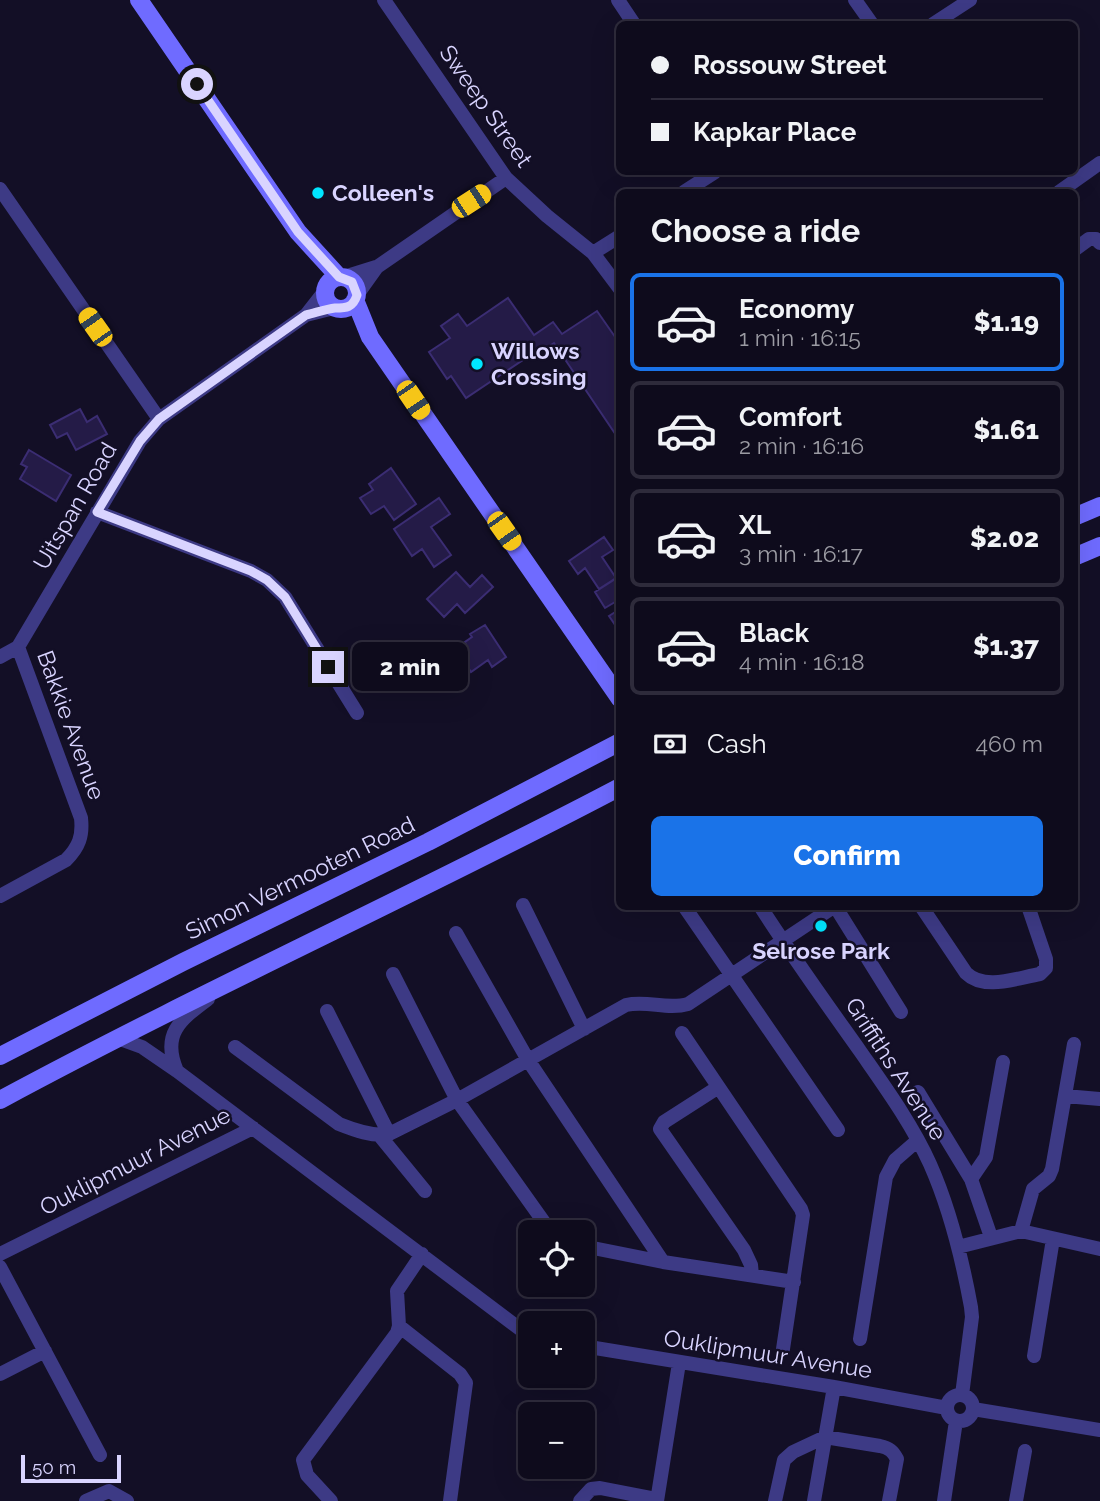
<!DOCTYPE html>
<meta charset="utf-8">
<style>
body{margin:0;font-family:Raleway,sans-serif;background:#171425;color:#f1f3f6;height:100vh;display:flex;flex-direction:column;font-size:26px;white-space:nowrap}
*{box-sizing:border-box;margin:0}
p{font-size:23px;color:#9b9ba3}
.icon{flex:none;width:38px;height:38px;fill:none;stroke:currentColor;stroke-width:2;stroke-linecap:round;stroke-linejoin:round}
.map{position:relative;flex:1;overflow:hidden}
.sheet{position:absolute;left:616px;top:189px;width:462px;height:721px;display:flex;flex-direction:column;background:#0e0b1c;border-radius:10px;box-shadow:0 7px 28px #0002,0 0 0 2px #2e2b3b}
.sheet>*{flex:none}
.top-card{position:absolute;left:616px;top:21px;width:462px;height:154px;border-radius:10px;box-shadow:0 7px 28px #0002,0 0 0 2px #2e2b3b;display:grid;align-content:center;height:154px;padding:0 35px;background:#0e0b1c}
.controls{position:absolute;left:518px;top:1220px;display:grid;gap:14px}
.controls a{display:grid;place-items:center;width:77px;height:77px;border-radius:10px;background:#0e0b1c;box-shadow:0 7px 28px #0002,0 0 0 2px #2e2b3b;font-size:35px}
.scale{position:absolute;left:21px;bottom:18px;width:100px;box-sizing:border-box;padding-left:7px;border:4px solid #d9d4ff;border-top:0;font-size:19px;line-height:24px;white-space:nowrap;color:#d9d4ff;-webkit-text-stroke:5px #130f26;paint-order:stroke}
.end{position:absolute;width:32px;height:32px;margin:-16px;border:9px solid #d9d4ff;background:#111;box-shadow:0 0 0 4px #111}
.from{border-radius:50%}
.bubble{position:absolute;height:49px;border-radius:10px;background:#0e0b1c;box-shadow:0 7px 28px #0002,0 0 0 2px #2e2b3b;font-size:23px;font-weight:800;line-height:49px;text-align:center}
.car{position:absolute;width:21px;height:42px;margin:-21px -10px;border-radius:9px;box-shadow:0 0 5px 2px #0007;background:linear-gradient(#f5c518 24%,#345 0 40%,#f5c518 0 76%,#345 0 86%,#f5c518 0)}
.top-card b{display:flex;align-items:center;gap:24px;height:66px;font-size:26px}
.top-card b+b{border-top:2px solid #2e2b3b}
.top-card i{width:18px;height:18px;background:#f1f3f6}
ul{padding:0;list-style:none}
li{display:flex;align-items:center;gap:21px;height:98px;margin:0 14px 10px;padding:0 21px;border:4px solid #2e2b3b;border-radius:10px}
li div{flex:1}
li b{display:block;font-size:26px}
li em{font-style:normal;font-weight:800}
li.selected{border-color:#1a73e8}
li>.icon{width:63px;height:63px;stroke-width:1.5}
h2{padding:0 35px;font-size:32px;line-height:84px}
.pay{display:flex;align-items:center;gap:18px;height:77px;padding:0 35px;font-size:26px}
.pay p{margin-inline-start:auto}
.action{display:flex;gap:14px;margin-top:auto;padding:14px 35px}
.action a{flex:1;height:80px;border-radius:10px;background:#1a73e8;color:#fff;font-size:28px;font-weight:800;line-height:80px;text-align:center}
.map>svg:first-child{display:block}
</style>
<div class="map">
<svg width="1100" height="1501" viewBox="0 0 1100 1501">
<rect width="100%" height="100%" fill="#130f26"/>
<path fill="#241b47" stroke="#3b2d73" stroke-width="2" d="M508,298l26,37 19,-13 9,12 35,-23 23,33v97l-66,-98 -11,7 -2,-2 -75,50 -15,-22 -4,3 -18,-27 21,-14 -9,-12 17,-12 9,12z
M80,409l7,13 10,-6 10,18 -31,16 -9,-17 -10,5 -7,-13z
M29,450l42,25 -15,26 -36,-22 7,-12 -6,-3z
M391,468l25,36 -22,16 -10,-14 -13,8 -11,-16 13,-8 -4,-6z
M439,498l11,16 -19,13 20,28 -17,12 -12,-18 -10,7 -18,-27z
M604,537l9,13 -11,7 14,21 -17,11 -14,-21 -7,6 -9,-13z
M456,572l14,15 12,-12 11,12 -28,26 -8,-9 -13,13 -17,-18z
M620,576v23l-15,9 -10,-16z
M620,609v23l-11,-16z
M485,625l21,32 -14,10 -4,-7 -17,12 -14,-21 9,-6 -1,-3 7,-5 -2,-3z"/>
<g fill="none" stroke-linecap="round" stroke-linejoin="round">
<path stroke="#3d3a85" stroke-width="14" d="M384,0l122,178 41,38 46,37 27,36
M618,0l16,24
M855,0l17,24
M933,24l37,-24
M0,189l159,230
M684,192l31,-20
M1059,192l41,-29
M1074,250l15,-11h7l4,4
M593,253l27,-17
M344,277l32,-10
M357,295l20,-28 129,-89
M306,315l28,-7
M97,512l154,59 16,9 18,17 72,116
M0,657l18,-10 122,-206 19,-22 147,-104 18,-23
M0,896l66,-36c13,-13 17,-24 15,-42l-63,-171
M523,905l61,124
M684,906l154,224
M760,906c32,50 66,97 100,145 25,36 52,73 70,113 20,45 32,94 41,143l1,10 -10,78
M835,906l66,106
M921,906l45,67c18,18 51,5 74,1l6,-6v-9l-18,-53
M456,933l72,127 135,202
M393,974l64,126 94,132
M327,1011l62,123
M682,1033l119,176 2,6 -20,134
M120,1039l22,8 35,24 343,258 10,5
M235,1047l104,77c15,6 34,13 50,10l68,-34 169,-95c21,-5 41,5 62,-1l147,-98
M177,1071c-16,-37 3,-51 31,-72
M717,1088l-53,34 -4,7 84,121 7,15 1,10
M918,1092l53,87 20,58
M1065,1096l35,3
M380,1136l45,55
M971,1179l15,-22 17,-95
M1021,1231l12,-42 16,-13 3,-7 22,-125
M583,1246l80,16 131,20
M958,1247l63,-16 79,18
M0,1254l253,-126
M0,1267l100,188
M399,1326l61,48 6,9 -16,118
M860,1339l26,-162 9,-17 23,-20
M583,1346l251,41 113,21
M1034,1356l19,-117
M0,1374l45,-23
M947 1408a13 13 0 1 1 26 0a13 13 0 1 1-26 0Z
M973,1409l127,21
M86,1501l23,-10 18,10
M331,1501l-24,-26 -4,-15 94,-127 2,-7 -2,-35 25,-37
M580,1501l11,-12 9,-1 57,11
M657,1501l22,-138
M775,1501l9,-41 9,-8 32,-15 55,9c9,2 13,5 17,13l-8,42
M814,1501l20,-114
M944,1501l12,-80
M1016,1501l9,-50"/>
<path stroke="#6f6bff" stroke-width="18" d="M139,0l159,232 41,45
M325 293a16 16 0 1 1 32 0a16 16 0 1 1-32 0Z
M355,300l15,37 250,362
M1074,517l26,-11
M1074,557l26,-11
M0,1056l183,-94 245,-120 192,-100
M0,1100c204,-110 415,-205 620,-313"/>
</g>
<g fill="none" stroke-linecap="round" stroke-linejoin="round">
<path stroke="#d9d4ff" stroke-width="9" d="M197,84l101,148 41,45 13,5 5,13c-4,13 -11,13 -22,13 -9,1 -20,5 -29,7l-147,104 -19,22 -43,71 154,59 16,9 18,17 43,70"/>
</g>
<g fill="#00e5ff" stroke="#130f26" stroke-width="2.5">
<circle cx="318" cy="193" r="7"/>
<circle cx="477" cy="364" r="7"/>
<circle cx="821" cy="926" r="7"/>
</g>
<g text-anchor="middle" stroke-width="5" stroke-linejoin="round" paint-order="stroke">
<g font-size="23" fill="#d9d4ff" stroke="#130f26">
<text transform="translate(486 106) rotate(55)" y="8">Sweep Street</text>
<text transform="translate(75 506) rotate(-60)" y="8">Uitspan Road</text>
<text transform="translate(71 725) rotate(70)" y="8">Bakkie Avenue</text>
<text transform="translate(300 878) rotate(-26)" y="8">Simon Vermooten Road</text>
<text transform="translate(896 1069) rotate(57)" y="8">Griffiths Avenue</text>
<text transform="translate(135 1161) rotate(-27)" y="8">Ouklipmuur Avenue</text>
<text transform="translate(768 1354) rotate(9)" y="8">Ouklipmuur Avenue</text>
</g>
<g font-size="23" font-weight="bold" fill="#d9d4ff" stroke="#130f26" text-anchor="start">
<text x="332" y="201">Colleen's</text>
<text x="491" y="359">Willows<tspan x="491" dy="26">Crossing</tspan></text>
<text x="821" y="959" text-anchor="middle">Selrose Park</text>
</g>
</g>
</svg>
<div class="controls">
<a><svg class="icon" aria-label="locate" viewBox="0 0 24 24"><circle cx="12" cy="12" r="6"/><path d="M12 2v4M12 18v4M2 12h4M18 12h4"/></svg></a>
<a>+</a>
<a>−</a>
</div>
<div class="scale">50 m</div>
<i class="end from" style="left:197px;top:84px"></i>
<i class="end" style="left:328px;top:667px"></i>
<div class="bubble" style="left:352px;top:642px;width:116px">2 min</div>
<i class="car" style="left:471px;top:201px;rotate:57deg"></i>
<i class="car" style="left:95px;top:327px;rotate:325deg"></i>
<i class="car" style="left:413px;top:400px;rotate:146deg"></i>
<i class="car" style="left:504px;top:531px;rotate:145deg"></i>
<div class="top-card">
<b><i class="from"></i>Rossouw Street</b>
<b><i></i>Kapkar Place</b>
</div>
<section class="sheet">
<h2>Choose a ride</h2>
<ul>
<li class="selected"><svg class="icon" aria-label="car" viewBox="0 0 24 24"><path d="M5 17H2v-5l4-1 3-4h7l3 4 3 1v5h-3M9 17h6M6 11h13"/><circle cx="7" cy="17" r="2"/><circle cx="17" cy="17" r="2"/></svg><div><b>Economy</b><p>1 min · 16:15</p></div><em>$1.19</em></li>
<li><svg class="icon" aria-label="car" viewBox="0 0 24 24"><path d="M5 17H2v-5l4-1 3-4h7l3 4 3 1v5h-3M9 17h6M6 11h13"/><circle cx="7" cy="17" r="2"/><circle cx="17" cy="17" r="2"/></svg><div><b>Comfort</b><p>2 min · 16:16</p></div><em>$1.61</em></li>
<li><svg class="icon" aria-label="car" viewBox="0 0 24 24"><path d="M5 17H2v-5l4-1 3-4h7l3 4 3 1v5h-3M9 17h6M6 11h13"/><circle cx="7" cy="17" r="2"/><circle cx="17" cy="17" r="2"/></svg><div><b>XL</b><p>3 min · 16:17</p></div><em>$2.02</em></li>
<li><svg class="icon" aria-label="car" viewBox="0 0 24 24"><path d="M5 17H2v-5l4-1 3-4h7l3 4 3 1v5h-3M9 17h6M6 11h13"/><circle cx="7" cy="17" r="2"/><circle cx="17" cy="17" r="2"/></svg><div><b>Black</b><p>4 min · 16:18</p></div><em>$1.37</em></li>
</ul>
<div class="pay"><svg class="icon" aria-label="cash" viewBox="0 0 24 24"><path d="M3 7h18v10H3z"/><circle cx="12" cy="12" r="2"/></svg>Cash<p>460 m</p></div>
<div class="action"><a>Confirm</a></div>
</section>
</div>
